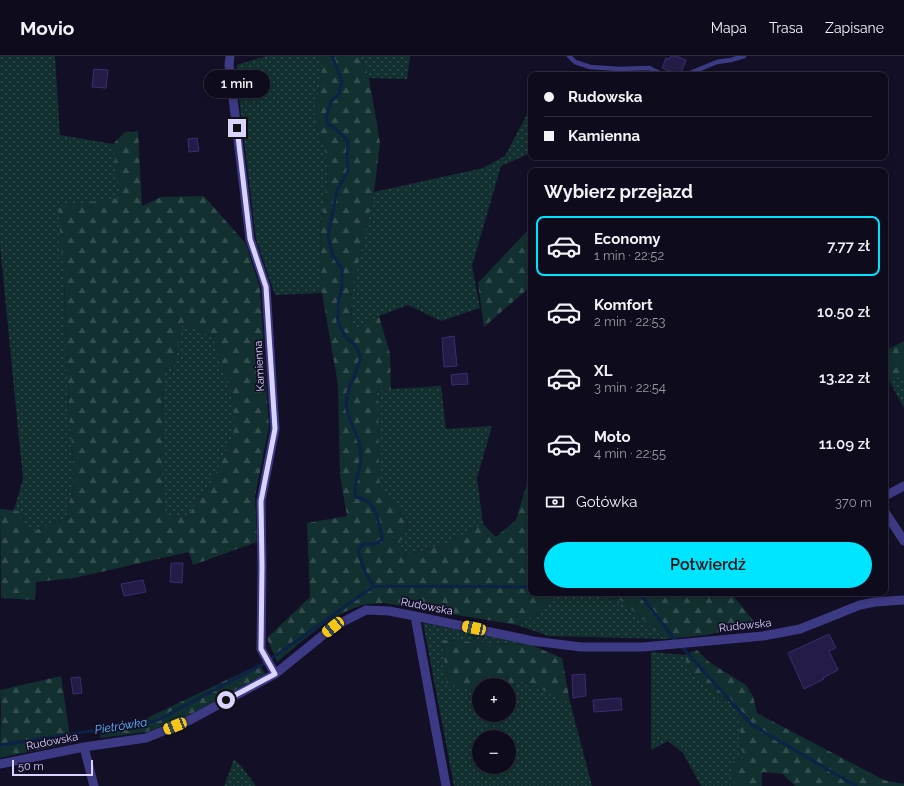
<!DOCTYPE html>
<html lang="pl">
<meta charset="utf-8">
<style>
body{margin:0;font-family:Raleway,sans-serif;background:#1c1929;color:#f1f3f6;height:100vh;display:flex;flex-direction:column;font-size:15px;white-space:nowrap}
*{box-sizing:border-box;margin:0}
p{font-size:13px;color:#9b9ba3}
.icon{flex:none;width:22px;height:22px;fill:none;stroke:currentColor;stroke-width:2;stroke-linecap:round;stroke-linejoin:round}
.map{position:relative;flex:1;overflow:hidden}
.panel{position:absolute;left:528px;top:112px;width:360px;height:428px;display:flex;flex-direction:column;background:#0e0b1c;border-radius:8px;box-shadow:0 2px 6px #0003,0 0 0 1px #2e2b3b}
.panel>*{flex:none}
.guide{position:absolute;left:528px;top:16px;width:360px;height:88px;border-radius:8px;box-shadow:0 2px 6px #0003,0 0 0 1px #2e2b3b;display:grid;align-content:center;height:88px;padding:0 16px;background:#0e0b1c}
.tools{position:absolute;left:472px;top:622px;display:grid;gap:8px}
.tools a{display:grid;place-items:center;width:44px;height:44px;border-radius:50%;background:#0e0b1c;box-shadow:0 2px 6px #0003,0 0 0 1px #2e2b3b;font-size:20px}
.scale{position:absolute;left:12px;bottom:10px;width:81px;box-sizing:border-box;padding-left:4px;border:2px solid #d9d4ff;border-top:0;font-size:11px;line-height:14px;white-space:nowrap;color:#d9d4ff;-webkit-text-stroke:3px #130f26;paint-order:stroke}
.end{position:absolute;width:18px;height:18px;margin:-9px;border:5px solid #d9d4ff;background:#111;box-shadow:0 0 0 2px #111}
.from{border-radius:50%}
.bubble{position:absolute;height:28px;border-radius:14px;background:#0e0b1c;box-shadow:0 2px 6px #0003,0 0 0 1px #2e2b3b;font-size:13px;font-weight:600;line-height:28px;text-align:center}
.car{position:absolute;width:12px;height:24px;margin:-12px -6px;border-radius:5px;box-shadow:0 0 3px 1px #0007;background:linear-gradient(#f5c518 24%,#345 0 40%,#f5c518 0 76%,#345 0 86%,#f5c518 0)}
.guide b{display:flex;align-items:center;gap:14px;height:38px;font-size:15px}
.guide b+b{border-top:1px solid #2e2b3b}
.guide i{width:10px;height:10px;background:#f1f3f6}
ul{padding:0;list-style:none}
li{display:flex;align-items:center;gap:12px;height:60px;margin:0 8px 6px;padding:0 8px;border:2px solid transparent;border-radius:8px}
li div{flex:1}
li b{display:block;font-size:15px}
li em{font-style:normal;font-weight:600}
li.active{border-color:#00e5ff}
li>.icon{width:36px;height:36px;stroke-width:1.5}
h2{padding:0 16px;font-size:18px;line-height:48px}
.pay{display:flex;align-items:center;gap:10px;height:44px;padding:0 16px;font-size:15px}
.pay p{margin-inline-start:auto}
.action{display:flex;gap:8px;margin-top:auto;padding:8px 16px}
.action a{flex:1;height:46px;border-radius:24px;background:#00e5ff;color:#111;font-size:16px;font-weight:600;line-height:46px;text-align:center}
header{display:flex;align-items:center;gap:24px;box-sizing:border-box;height:56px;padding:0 20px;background:#0e0b1c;border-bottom:1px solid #2e2b3b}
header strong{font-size:19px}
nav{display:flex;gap:22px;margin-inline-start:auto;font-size:14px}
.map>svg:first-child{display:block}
</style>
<header>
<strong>Movio</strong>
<nav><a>Mapa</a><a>Trasa</a><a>Zapisane</a></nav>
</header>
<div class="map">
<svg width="904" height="730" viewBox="0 0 904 730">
<defs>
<pattern id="grass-dots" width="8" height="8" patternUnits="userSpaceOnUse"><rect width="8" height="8" fill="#12302f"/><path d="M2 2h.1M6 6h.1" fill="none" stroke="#344d4e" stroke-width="1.8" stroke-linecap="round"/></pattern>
<pattern id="forest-firs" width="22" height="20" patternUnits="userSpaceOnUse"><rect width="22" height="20" fill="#12302f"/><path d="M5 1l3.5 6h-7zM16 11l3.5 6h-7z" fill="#344d4e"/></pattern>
</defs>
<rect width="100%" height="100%" fill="#130f26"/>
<path fill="url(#grass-dots)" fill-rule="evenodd" d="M0,0h55l5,79 53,9 8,54 -57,82 3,97 7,103 -7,38 -39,15 -7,-22 -7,-1 9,-31 -23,-233z
M266,0h52l5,7 -9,56 11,31 3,24 -8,60 2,59 -47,2 -19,-56 -20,-166 1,-8z
M360,0h50l-3,23 -38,-1z
M531,51v46l-30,13 -29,100 8,42 -39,13 -33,-16 -29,11 -27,15 -1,-34 23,-105 109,-24 22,-12z
M182,267l31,14 21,66v31l-22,47 -26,37 -22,-1 -2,-40 1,-105 11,-6z
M904,319v33l-15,-27z
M441,330l5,43 46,-3 -15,52 6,46 -41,22 -36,9 -7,-12 9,-14 -1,-9 -24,-29 -4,-12 -1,-76 -2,-13z
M562,537h20l40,8 43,38 -116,-3 -32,-11 19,-11z
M423,567l108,22 -89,-5 5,43 32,8v24h30v-28l13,-6 48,21 22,84h-138zM479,681h30v30h-30z
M651,596l33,3 7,19 47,37 5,47 -10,1 1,27h-33l-18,-33 -15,-12 -17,9z
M234,703l8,8 14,19h-32z"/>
<path fill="url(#forest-firs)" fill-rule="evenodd" d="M318,0h42l9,22 11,65 -6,49 -23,105 1,34 27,-15 11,38 1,35 -15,1 2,13 1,76 4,12 24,29 1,9 -9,14 7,12 36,-9 41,-22 13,13 20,-17 15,-50v43l-4,9 4,8v63h31l-26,21 -19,11 -133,-22c-7,1 -15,0 -21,2 -34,10 -59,35 -86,57l-10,-24 43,-41 -3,-74 40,-7 -7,-41 -2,-90 -16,-92 -2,-59 8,-60 -3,-24 -11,-31 9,-56z
M138,75l4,75 19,-9 43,-1 42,48 14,44 9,139 -14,69 2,46 -64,23 -4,-13 -115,26 -38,4 -1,18 -34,-2 -1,-89 21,2 7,22 39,-15 7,-38 -7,-103 -3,-97 -6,-74 62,-8 -7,-54 11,-11zM182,267l31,14 21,66v31l-22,47 -26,37 -22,-2 -2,-39 1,-105 11,-6z
M531,171v59l-47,41 -6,-44z
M904,285v34l-19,8v-32z
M582,537h149l25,31 -49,11 -42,4 -43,-38z
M442,584l89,5 31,13 8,44 -48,-21 -13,6v-2h-30v6l-32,-7z
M697,594l12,12 37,23 7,11 4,17 127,67 20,4v2h-109l-12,-12 -21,-2v14h-28l-1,-27 10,-1 -5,-47 -47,-37 -7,-19z
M260,608l5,10 -76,41 -42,17 -47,6 1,-12 46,-8z
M61,620l10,67 -71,15 1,-47 -1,-21z"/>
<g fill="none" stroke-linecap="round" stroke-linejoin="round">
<path stroke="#0c2248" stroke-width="3" d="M332,0l10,25 -3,13 -8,8 -5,15 1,6 12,9 9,9 -1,17 1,13 -11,19 -9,47 5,18 9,15v16l-4,18v19l8,14 9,8 6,12c-4,16 -18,36 -14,53 4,18 14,27 14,47 0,14 -9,27 -5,40 4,1 11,3 14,6 8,9 10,26 12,36l-6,5h-13l-5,7 7,21 9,14
M374,530l157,1
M639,537l36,47
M682,591l70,78 104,61
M0,689l156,-24 109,-58 109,-77"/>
</g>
<path fill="#241b47" stroke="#3b2d73" d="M671,0h5l10,4 -6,15 -18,-7 4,-10 3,1z
M94,13l14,1 -2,18 -14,-1z
M197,82l2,13 -10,1 -1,-13z
M454,280l3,30 -13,1 -2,-29z
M467,317l1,11 -16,1 -1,-10z
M171,507h12l-1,20 -12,-1z
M143,524l3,12 -22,4 -3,-12z
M829,578l7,14 -7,3 9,19 -15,8 1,1 -20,10 -16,-36z
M585,618l1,22 -13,2 -1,-23z
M80,621l2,16 -9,1 -2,-16z
M621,642l1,12 -28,2 -1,-12z"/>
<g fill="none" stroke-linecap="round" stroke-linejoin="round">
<path stroke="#3d3a85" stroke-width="4.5" d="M569,0l6,6 15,5 29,2 30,-1 15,7
M685,19l32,-13 14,-2 13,-4"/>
<path stroke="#3d3a85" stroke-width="9" d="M230,0l-1,9 21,174 16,48 9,142 -14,72 1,65 -1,83 14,25
M885,440l19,-10
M885,456l19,29
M415,560l31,170
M84,691l10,39
M0,708l84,-17 62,-9 44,-18 85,-46 58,-47 33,-17 23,1 26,5 118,25 48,6h62l120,-11 37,-7 60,-24 15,-3 29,-2"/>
</g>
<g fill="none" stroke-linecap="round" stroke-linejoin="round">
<path stroke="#d9d4ff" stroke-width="5" d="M226,644l49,-26 -14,-25 1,-83 -1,-65 14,-72 -9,-142 -16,-48 -13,-111"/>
</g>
<g text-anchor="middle" stroke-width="3.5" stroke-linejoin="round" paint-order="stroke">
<g font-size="11" fill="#d9d4ff" stroke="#130f26">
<text transform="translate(259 310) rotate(-93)" y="4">Kamienna</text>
<text transform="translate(427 550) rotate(11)" y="4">Rudowska</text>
<text transform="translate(745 569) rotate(-6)" y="4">Rudowska</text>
<text transform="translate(52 685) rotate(-11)" y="4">Rudowska</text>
</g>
<g font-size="12" font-style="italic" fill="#62b6ff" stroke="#130f26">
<text transform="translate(121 670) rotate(-9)" y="4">Pietrówka</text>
</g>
</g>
</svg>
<div class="tools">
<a>+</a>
<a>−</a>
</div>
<div class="scale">50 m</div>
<i class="end from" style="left:226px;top:644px"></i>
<i class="end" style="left:237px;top:72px"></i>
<div class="bubble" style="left:204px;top:14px;width:66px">1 min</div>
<i class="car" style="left:333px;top:571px;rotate:231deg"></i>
<i class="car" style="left:474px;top:572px;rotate:282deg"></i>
<i class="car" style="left:175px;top:670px;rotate:248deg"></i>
<div class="guide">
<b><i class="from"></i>Rudowska</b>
<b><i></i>Kamienna</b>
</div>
<section class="panel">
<h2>Wybierz przejazd</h2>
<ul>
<li class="active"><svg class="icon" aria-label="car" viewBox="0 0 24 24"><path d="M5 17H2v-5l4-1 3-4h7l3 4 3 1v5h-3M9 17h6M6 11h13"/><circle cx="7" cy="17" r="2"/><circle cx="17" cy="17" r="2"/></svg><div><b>Economy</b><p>1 min · 22:52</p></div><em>7.77 zł</em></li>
<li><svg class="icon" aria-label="car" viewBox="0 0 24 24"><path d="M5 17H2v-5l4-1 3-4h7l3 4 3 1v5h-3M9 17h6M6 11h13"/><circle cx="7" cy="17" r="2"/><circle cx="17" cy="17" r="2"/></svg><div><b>Komfort</b><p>2 min · 22:53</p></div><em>10.50 zł</em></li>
<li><svg class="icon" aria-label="car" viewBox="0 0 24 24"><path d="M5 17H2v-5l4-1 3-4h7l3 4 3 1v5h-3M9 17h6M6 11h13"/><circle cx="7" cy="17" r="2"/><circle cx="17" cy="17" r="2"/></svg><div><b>XL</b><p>3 min · 22:54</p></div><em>13.22 zł</em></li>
<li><svg class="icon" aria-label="car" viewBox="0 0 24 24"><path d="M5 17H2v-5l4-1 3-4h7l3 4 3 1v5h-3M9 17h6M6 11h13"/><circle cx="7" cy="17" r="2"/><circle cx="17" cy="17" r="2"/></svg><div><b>Moto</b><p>4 min · 22:55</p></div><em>11.09 zł</em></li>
</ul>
<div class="pay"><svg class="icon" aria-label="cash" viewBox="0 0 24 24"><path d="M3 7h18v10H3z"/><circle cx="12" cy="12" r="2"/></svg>Gotówka<p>370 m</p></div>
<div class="action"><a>Potwierdź</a></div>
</section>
</div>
